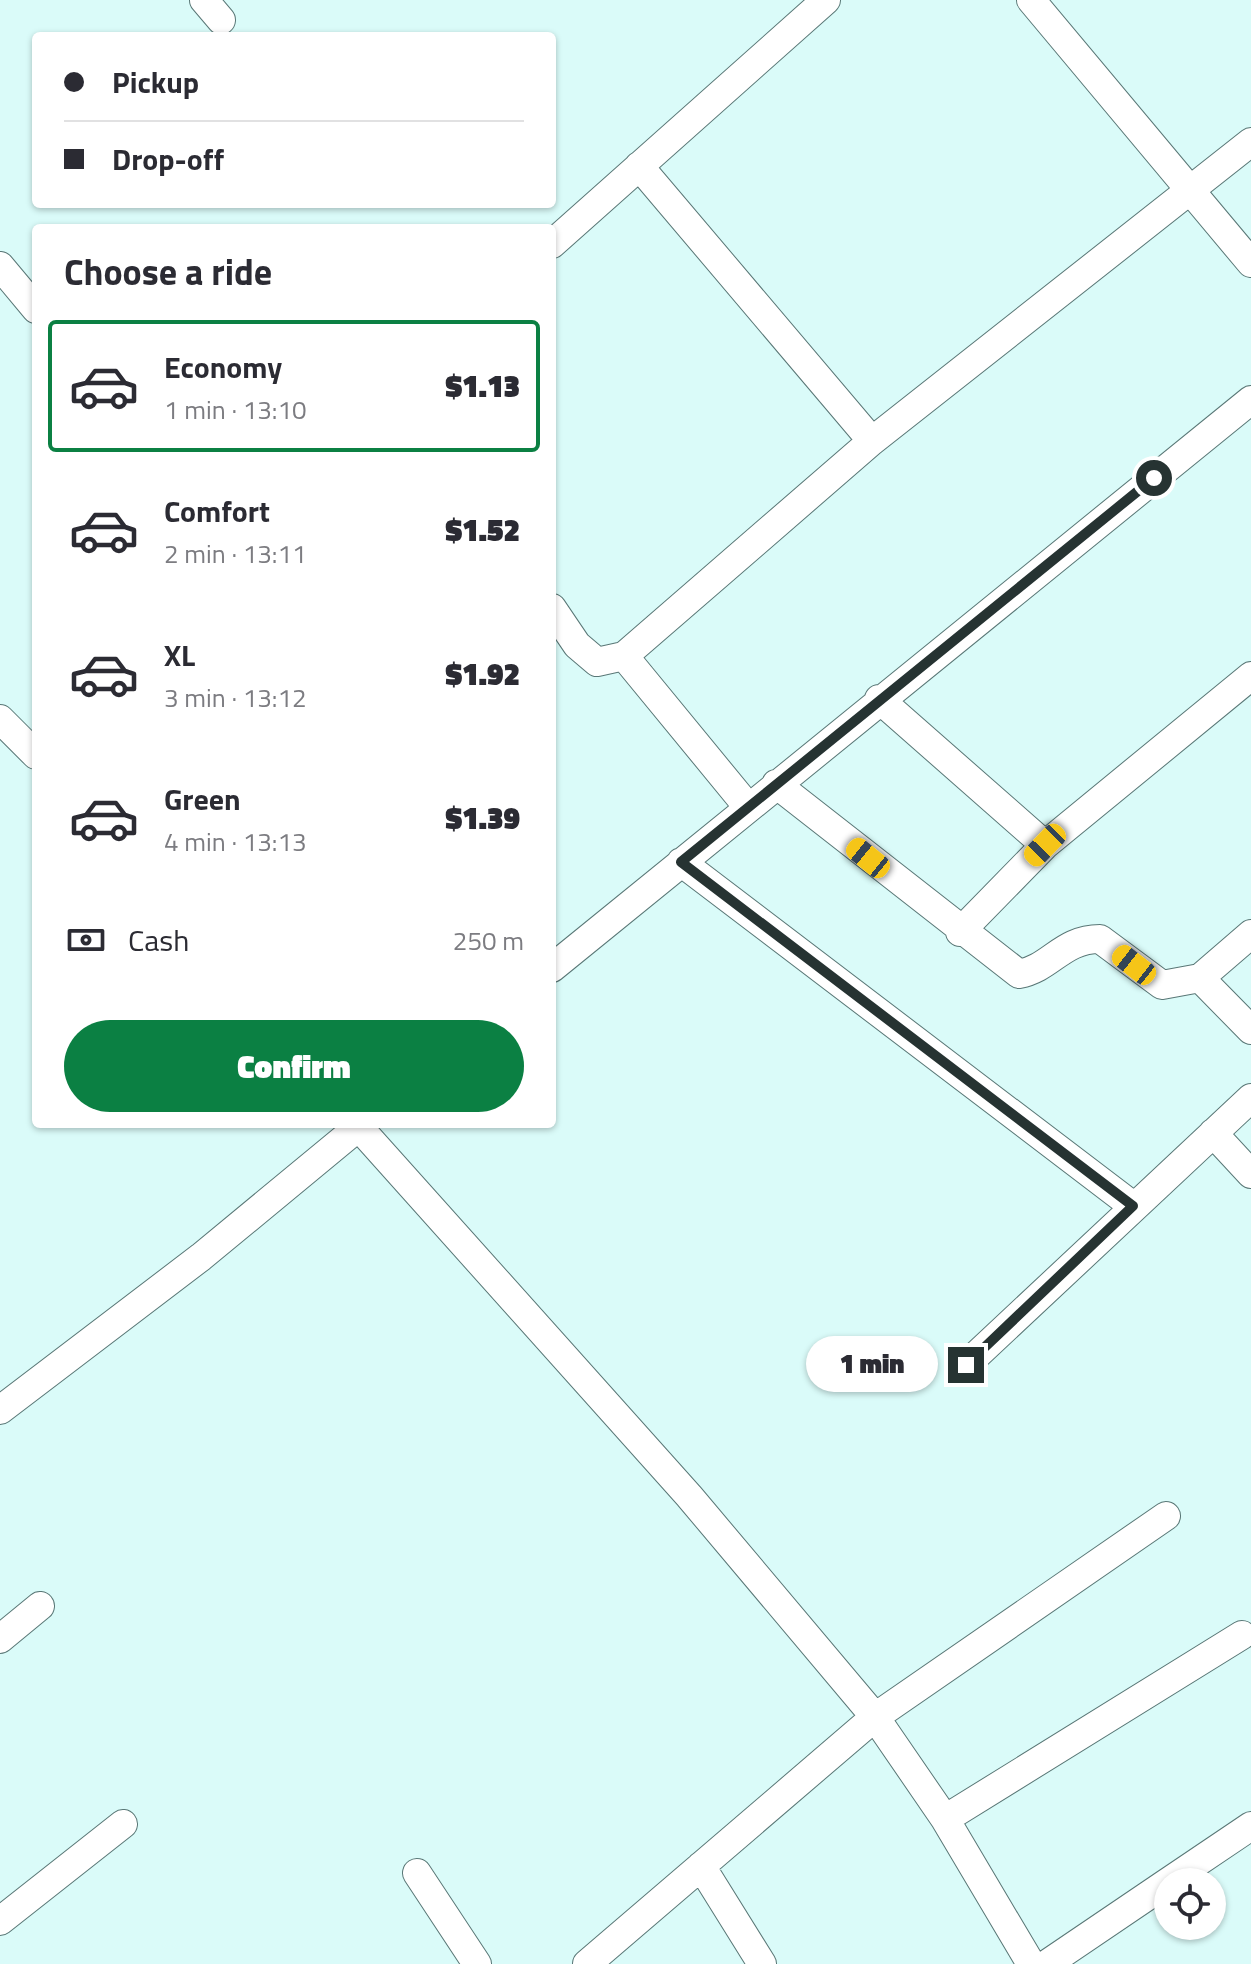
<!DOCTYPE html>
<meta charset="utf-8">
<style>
body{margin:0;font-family:"Titillium Web",sans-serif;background:#f7f7f7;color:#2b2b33;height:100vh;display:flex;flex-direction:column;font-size:30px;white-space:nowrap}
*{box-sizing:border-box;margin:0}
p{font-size:26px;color:#7c7c81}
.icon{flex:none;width:44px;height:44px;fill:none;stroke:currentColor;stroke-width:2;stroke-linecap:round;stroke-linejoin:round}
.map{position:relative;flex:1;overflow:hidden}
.side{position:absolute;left:32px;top:224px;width:524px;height:904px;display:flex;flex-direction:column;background:#fff;border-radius:8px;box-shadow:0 2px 6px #0004}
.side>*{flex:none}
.hud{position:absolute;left:32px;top:32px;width:524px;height:176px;border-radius:8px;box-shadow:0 2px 6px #0004;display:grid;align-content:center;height:176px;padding:0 32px;background:#fff}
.buttons{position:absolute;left:1154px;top:1868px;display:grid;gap:16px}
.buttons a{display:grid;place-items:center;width:72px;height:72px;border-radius:50%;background:#fff;box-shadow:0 2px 6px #0004;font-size:40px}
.end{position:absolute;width:36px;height:36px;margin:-18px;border:10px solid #263332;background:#fff;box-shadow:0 0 0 4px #fff}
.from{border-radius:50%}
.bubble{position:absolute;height:56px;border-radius:28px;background:#fff;box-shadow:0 2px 6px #0004;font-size:26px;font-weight:800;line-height:56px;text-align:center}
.car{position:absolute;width:24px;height:48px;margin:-24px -12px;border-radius:10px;box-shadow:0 0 6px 2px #0007;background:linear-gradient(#f5c518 24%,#345 0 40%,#f5c518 0 76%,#345 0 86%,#f5c518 0)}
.hud b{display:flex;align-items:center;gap:28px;height:76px;font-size:30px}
.hud b+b{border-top:2px solid #e1e1e2}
.hud i{width:20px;height:20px;background:#2b2b33}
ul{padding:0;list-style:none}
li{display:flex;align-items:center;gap:24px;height:132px;margin:0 16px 12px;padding:0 16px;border:4px solid transparent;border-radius:8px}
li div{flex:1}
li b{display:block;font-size:30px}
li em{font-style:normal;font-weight:800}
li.selected{border-color:#0b8043}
li>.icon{width:72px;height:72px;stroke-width:1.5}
h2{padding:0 32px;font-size:36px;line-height:96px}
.pay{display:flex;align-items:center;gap:20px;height:88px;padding:0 32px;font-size:30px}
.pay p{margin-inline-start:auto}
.button{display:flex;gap:16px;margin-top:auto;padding:16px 32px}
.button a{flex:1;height:92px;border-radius:48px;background:#0b8043;color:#fff;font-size:32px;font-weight:800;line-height:92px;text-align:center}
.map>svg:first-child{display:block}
</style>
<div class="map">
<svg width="1251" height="1964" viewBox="0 0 1251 1964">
<rect width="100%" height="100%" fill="#dafbf9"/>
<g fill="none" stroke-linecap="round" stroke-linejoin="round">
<defs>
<path id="street" d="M204,0l17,20
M1031,0l220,263
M639,166l233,275
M552,244l274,-244
M0,266l36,43
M552,608l25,37 20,17 27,-6 248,-215 379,-299
M624,656l124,151
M879,699l166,146
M0,719l36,36
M776,784l243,190c32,-6 43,-35 81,-35l62,46 38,-7 51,52
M681,862l452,344
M960,932l85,-87 206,-169
M552,968l699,-568
M1200,978l51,-44
M356,1124l333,372 186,221 70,102 86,145
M1213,1133l38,41
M966,1365l285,-267
M0,1410l201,-153 161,-133
M0,1639l40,-33
M945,1819l297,-184
M701,1866l61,98
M417,1873l60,91
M1168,1882l83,-56
M0,1921l123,-97
M587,1964l288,-247 291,-201
M1047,1964l121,-82"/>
</defs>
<use href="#street" stroke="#597776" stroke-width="30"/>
<use href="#street" stroke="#fff" stroke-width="28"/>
</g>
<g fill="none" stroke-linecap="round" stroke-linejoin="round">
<path stroke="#263332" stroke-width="10" d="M966,1365l167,-159 -452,-344 473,-384"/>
</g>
</svg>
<div class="buttons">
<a><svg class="icon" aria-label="locate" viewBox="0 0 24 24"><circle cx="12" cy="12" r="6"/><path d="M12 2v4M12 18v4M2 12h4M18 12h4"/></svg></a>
</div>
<i class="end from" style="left:1154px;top:478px"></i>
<i class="end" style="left:966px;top:1365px"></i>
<div class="bubble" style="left:806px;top:1336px;width:132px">1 min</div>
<i class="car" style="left:1045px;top:845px;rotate:224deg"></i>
<i class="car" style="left:868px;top:858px;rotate:309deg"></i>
<i class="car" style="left:1134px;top:965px;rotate:308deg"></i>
<div class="hud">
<b><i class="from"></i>Pickup</b>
<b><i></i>Drop-off</b>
</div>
<section class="side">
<h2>Choose a ride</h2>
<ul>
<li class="selected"><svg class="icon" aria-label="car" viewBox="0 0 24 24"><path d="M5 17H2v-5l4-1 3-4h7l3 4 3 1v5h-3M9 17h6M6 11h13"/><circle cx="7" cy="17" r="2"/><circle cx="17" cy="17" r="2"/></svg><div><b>Economy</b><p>1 min · 13:10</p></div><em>$1.13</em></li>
<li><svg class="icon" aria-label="car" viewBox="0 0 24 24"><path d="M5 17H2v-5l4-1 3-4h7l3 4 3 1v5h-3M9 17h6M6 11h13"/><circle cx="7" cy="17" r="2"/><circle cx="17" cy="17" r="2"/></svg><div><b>Comfort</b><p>2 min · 13:11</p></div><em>$1.52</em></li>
<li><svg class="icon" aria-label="car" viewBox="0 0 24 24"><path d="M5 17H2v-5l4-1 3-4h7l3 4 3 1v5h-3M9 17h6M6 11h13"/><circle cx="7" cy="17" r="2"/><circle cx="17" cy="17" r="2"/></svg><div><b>XL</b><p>3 min · 13:12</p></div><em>$1.92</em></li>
<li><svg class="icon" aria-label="car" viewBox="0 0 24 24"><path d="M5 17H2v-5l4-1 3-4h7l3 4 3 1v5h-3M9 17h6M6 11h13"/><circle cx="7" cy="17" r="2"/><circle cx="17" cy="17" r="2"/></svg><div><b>Green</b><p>4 min · 13:13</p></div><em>$1.39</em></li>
</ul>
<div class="pay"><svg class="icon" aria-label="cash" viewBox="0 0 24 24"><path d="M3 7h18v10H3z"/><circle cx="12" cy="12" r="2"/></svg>Cash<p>250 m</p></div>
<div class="button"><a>Confirm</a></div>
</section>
</div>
